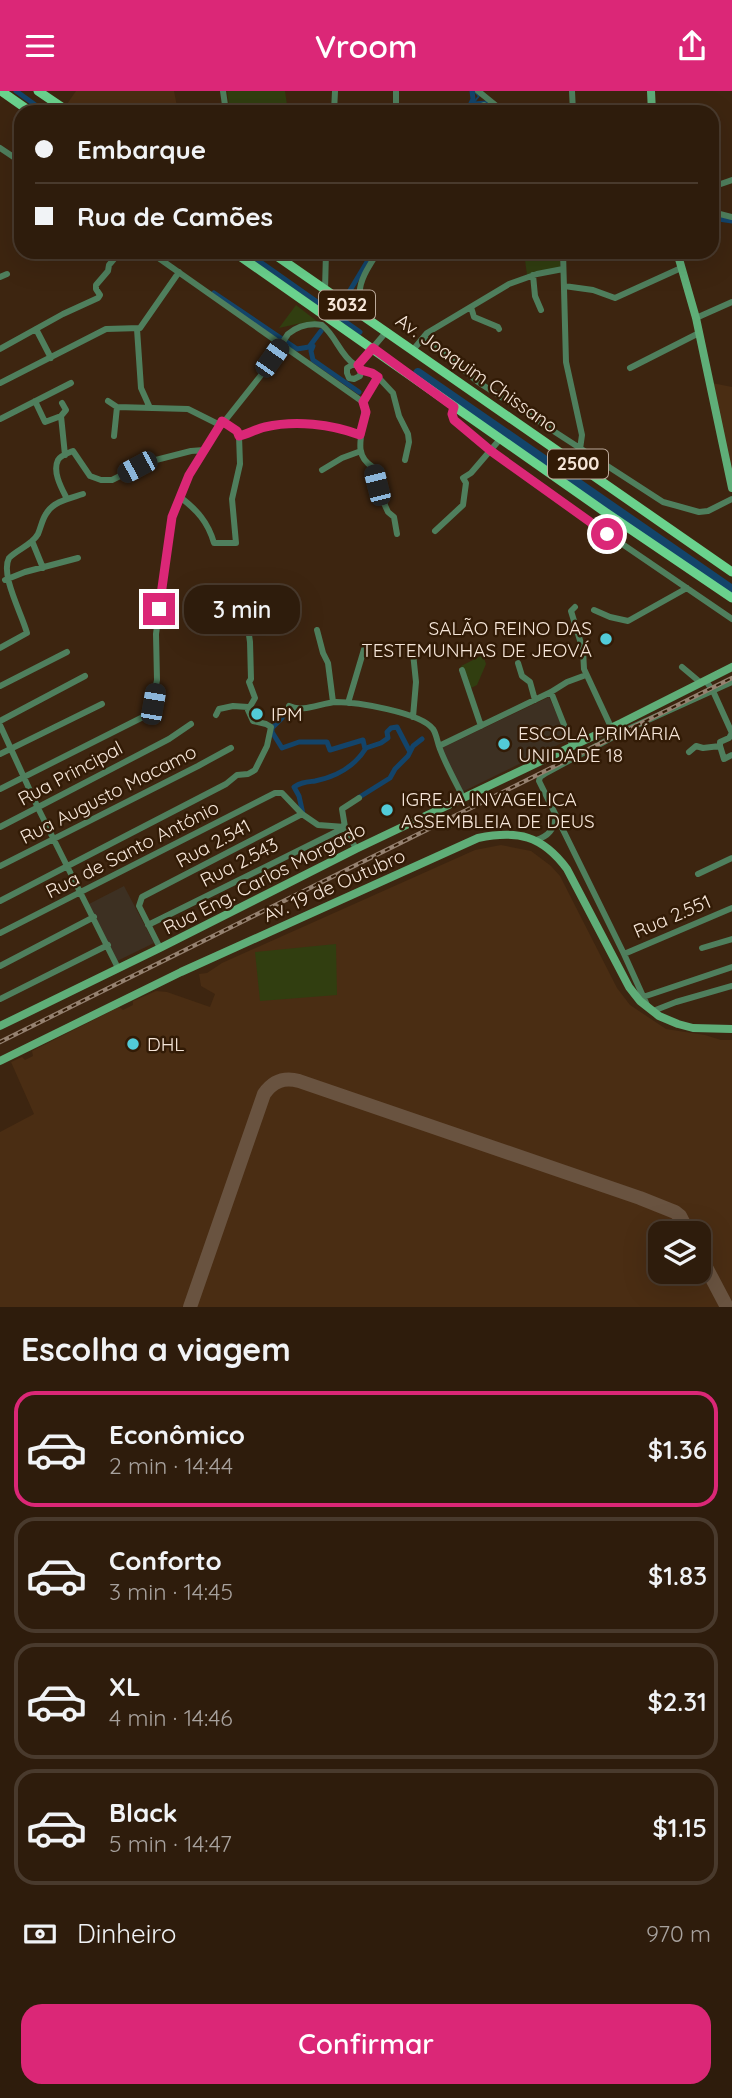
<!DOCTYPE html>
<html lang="pt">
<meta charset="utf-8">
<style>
body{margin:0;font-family:Quicksand,sans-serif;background:#3a291a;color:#f1f3f6;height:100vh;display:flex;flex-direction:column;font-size:26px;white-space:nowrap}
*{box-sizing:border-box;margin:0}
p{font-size:23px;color:#a7a19d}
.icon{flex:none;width:38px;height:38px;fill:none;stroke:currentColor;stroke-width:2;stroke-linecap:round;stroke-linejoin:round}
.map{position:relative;height:1216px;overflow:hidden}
.panel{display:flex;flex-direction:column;background:#2e1c0c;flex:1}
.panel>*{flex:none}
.banner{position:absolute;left:14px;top:14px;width:705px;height:154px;border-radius:21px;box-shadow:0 7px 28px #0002,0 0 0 2px #493a2d;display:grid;align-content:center;height:154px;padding:0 21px;background:#2e1c0c}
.fabs{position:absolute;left:648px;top:1130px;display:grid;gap:14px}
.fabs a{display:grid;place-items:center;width:63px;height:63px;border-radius:14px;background:#2e1c0c;box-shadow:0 7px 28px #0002,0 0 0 2px #493a2d;font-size:35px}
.end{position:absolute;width:32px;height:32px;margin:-16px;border:9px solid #db2777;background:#fff;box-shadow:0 0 0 4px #fff}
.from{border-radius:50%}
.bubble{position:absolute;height:49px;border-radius:21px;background:#2e1c0c;box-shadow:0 7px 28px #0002,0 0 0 2px #493a2d;font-size:23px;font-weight:600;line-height:49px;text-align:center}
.car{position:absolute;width:21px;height:42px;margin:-21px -10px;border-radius:9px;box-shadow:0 0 5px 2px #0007;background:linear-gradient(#222 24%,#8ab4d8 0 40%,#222 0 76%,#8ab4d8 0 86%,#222 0)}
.banner b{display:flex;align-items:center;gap:24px;height:66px;font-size:26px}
.banner b+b{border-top:2px solid #493a2d}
.banner i{width:18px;height:18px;background:#f1f3f6}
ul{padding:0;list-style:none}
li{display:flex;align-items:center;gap:21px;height:116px;margin:0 14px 10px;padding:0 7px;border:4px solid #493a2d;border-radius:21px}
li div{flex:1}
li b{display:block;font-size:26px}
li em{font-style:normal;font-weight:600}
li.current{border-color:#db2777}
li>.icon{width:63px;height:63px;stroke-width:1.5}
h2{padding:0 21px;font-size:32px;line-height:84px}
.pay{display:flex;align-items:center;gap:18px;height:77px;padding:0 21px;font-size:26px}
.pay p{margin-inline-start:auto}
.primary-button{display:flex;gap:14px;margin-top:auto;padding:14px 21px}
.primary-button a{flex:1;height:80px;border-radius:21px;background:#db2777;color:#fff;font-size:28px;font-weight:600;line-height:80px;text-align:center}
header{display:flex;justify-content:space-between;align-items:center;height:91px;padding:0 21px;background:#db2777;color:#fff;font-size:32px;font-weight:600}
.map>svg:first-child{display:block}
</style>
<header><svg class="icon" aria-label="menu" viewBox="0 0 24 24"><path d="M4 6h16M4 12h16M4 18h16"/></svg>Vroom<svg class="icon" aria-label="share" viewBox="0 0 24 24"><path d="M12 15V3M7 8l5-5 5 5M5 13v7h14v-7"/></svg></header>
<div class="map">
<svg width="732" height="1216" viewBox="0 0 732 1216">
<rect width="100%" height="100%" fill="#3d2510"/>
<path fill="#4a2d13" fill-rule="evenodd" d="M76,0h98l4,21h-97l-14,-8z
M712,292l20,4v90z
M501,754l30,6 20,15 9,10 57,112 13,17 36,24 39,6 16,5h11v267h-732v-175l34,-18 -23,-52 11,-5 3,3 8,-4 -1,-5 87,-44 4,3 10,-5v-4l23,-10 11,1 43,15 5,-13 -14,-8 -2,-12 8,-1 15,-10 253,-113zM660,1143h38v38h-38z"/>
<path fill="#3d3022" d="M549,606l19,43 -106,52 -22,-43z
M124,795l30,57 -37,18 -28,-57z"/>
<path fill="#313e10" d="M227,0h58l3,21h-58z
M524,161h36v21l-33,2z
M296,214l22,17 -17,1 -22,5z
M483,564l3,9 -9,21 -8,4 -8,-23z
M336,853l1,51 -77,6 -5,-49z"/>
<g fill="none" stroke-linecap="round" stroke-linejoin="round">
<path stroke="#13446a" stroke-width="2" d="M471,15l8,-10 -5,-5"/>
<path stroke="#13446a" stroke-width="5" d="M16,0l29,21
M471,15l3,-2 13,-1 12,9
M467,21l6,-13 -1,-8
M712,127l20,3
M246,161l114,80
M214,202l83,56 12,-2 12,-16
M346,206l27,-45
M313,255l-2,5 2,9 46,32
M282,627l-10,10v4l10,16 17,-6h28l3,8 33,-10 2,9
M358,707l32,-20 5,-9 13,-13 5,-10 9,-7
M303,723l-4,-18 -5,-9c7,-5 13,-5 21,-6 21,-4 40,-15 51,-33l15,-5 7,-5 -1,-6 4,-4 6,-1 13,25"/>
<path stroke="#13446a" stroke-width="10" d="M418,282l314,217"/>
<path stroke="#695340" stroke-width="14" d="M698,1161l29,55
M190,1216l74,-213c9,-13 20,-17 35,-13l341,117 35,14 5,4 9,18"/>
<path stroke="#4f7f5d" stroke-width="6" d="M223,0l3,21
M396,0v21
M478,0l26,21
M572,0l1,21
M375,15v6
M334,21l1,-21
M474,21l2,-4 8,-3 10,7
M0,57l21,14
M712,96l20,-7
M712,121l20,5
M150,161l213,150c7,21 -16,50 10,65l5,23 10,22 6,5 3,17
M563,161l3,110 16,73 -2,14
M533,184l2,21 6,14
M0,186l7,-3
M564,195l29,4 22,8 66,-30
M325,199l1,-38
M471,216l3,10 24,10 1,2
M368,227c-2,-7 -7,-15 -8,-23 -2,-14 11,-32 18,-43
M696,227l36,-16
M36,238l15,29
M137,238l4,59 9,20
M424,246l54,45 185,120 36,10 9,-1 24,-12
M0,258l63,-35 35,-16 2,-3 -4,-6v-4l12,-14 1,-6 11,-13
M413,259l14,-17 82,-49 28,-10 26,-5
M358,274l3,5 -1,6 -6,3 -5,-1 -2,-5v-5l5,-3h6l29,-34
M630,277l69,-35
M361,279l11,3 6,4 -15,25
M378,286l15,16 6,23 9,18 1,8 -4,18
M0,292l106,-54 34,-1 39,-56
M35,310l10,21 16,-6
M108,310l9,6 71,2 32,16
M62,312l4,7 -5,6 4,39
M454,316l-2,7 2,6 37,31 99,71 142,97
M0,328l71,-36
M114,345l3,-29
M239,345c9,-2 17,-7 26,-9 30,-7 66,-2 95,8
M322,379l20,-12 19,-7
M180,406c17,13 28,25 34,46h22l-4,-44 8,-35 -1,-28 -2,-5 -15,-10
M67,408c-5,-10 -15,-27 -9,-39 2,-4 10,-7 15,-9l17,25 11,4h11l36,-18 43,-11 13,-1
M435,440l28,-26 3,-22 -3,-5 8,-5 30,-35
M32,450l11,27
M5,489l20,-8 53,-14
M575,516l-4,4 12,39 1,19 27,58
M594,519l16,7 18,4 59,-33
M317,539l6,23 5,10 5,39
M0,557l27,-15c-5,-19 -27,-58 -18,-75 9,-9 23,-13 29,-24 3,-7 4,-14 8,-20 7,-13 25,-16 37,-20
M413,562l3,29 -3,35
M518,572l4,13 8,6 5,18
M682,576l19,16
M462,579l19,56
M0,595l67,-34
M551,601l21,53
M348,612l17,-57
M289,615c13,7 32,-3 47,-4 20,0 84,10 97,27 4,6 4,13 7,20 6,16 15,32 23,48
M216,624l3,-6 14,-3 15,1
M0,630l85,-45
M0,634l38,83 80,160
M439,655l112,-54 16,-10 19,-7
M720,655l4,13 8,-4
M689,661l7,-6 7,2 17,-2v-4l9,-4 3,-5 -19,-42 -7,-10
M0,663l102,-50
M0,698l147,-74 4,-4 6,-31 -1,-46 16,-117 17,-42 23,-38 50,-63 26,-40c10,-8 22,-11 34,-9 14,11 18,30 32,39
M0,736l169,-88 22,-15
M536,749c13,-4 17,-10 20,-23
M356,758l-11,-22 -3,-18 17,-11
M0,775l198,-100 33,-18
M698,783l34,-16
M0,810l226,-117 11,-9 11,-1 7,-4 12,-24 4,-19 -5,-3 -13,-3 -5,-11 7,-12 -6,-16 2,-3 -1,-37 -5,-35
M148,834l196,-97
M0,842l275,-140h7l20,21 16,11 27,2
M160,857l-21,-42 3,-9 160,-83
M702,857l30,-9
M624,863l108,-46
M0,875l94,-49
M643,906l89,-30
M0,908l108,-54
M647,914l-23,-51 -85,-173 1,-4 6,-4 80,-43 106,-48
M653,920l23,-9 56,-16"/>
<path stroke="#5fae78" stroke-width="8" d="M651,0l1,21
M677,161l19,66 36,170
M0,935l160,-78 196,-99 265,-126 111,-56
M0,970l181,-89 297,-134c39,-8 64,-3 89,31l62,118 11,14 19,15 19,8 15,4 39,1"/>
<path stroke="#6ad28d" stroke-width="9" d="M1,0l30,21
M38,0l31,21
M234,161l371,260 127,86
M271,161l461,320"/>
<defs>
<path id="rail" d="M0,951l732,-364"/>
</defs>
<use href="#rail" stroke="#958170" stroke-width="4.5"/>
<use href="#rail" stroke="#321b06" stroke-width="2" stroke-dasharray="5" stroke-linecap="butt"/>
</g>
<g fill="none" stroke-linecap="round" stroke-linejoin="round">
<path stroke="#db2777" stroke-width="9" d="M159,518l13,-92 17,-42 31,-50 2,-4 15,10 2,5c9,-2 17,-7 26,-9 30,-7 66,-3 95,8l6,-23 -3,-10 15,-25 -6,-4 -11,-3 -3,-5 15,-17 81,59 -2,7 2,6 37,31 116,83"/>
</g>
<g fill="#52cbd8" stroke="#321b06" stroke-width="2.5">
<circle cx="606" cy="548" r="7"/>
<circle cx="257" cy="623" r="7"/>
<circle cx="504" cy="653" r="7"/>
<circle cx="387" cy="719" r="7"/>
<circle cx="133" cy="953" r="7"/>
</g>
<g text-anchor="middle" stroke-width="5" stroke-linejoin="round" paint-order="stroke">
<g fill="#321b06" stroke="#bba99a" stroke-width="2">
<rect x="319" y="199.5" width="56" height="29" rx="5"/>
<rect x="548" y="358.5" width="60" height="29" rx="5"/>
</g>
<g font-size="18" font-weight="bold" fill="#f6e6d9">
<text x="347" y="220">3032</text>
<text x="578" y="379">2500</text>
</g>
<g font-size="19" fill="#f6e6d9" stroke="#321b06">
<text transform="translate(477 282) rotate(35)" y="7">Av. Joaquim Chissano</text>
<text transform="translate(70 682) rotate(-28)" y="7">Rua Principal</text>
<text transform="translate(108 703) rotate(-27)" y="7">Rua Augusto Macamo</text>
<text transform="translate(213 752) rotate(-28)" y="7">Rua 2.541</text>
<text transform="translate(132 758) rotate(-27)" y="7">Rua de Santo António</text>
<text transform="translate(239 771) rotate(-27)" y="7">Rua 2.543</text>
<text transform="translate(264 787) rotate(-27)" y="7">Rua Eng. Carlos Morgado</text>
<text transform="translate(334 794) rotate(-24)" y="7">Av. 19 de Outubro</text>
<text transform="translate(672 825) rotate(-23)" y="7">Rua 2.551</text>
</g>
<g font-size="19" fill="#f6e6d9" stroke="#321b06" text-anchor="start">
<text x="592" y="544" text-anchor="end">SALÃO REINO DAS<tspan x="592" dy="22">TESTEMUNHAS DE JEOVÁ</tspan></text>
<text x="271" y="630">IPM</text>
<text x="518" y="649">ESCOLA PRIMÁRIA<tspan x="518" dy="22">UNIDADE 18</tspan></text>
<text x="401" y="715">IGREJA INVAGELICA<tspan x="401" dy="22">ASSEMBLEIA DE DEUS</tspan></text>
<text x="147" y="960">DHL</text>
</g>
</g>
</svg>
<div class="fabs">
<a><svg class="icon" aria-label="layers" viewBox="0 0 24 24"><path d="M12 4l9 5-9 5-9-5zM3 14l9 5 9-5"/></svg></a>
</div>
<i class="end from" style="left:607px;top:443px"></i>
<i class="end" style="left:159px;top:518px"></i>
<div class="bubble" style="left:184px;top:494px;width:116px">3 min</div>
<i class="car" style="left:272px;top:267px;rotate:35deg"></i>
<i class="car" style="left:137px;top:376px;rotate:242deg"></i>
<i class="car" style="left:377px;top:394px;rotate:346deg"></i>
<i class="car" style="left:153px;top:613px;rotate:10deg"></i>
<div class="banner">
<b><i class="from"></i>Embarque</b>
<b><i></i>Rua de Camões</b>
</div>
</div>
<section class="panel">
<h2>Escolha a viagem</h2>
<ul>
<li class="current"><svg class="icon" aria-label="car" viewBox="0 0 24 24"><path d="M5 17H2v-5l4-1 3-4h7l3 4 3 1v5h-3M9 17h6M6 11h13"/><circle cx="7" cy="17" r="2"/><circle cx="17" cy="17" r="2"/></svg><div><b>Econômico</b><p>2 min · 14:44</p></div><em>$1.36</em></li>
<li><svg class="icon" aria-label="car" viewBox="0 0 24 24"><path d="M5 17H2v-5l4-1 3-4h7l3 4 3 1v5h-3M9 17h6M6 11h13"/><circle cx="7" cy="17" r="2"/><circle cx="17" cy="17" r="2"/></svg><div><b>Conforto</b><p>3 min · 14:45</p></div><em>$1.83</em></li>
<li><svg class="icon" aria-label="car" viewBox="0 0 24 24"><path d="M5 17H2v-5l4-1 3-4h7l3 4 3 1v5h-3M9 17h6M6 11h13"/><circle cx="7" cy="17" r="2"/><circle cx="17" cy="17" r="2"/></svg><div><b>XL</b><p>4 min · 14:46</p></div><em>$2.31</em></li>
<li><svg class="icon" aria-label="car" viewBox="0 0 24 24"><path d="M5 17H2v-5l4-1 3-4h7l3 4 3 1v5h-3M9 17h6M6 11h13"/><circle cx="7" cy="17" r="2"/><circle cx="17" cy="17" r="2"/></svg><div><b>Black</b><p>5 min · 14:47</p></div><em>$1.15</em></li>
</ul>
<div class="pay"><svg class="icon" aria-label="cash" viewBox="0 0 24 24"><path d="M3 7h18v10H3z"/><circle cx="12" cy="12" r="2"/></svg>Dinheiro<p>970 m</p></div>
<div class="primary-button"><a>Confirmar</a></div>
</section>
